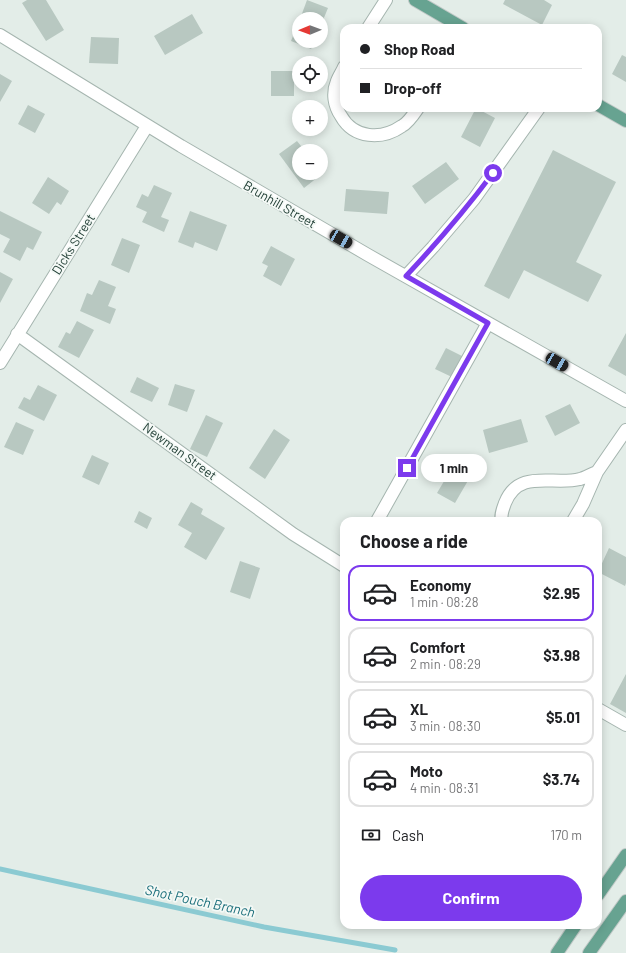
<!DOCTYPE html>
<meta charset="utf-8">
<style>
body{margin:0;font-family:Barlow,sans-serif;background:#f2f2f2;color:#202124;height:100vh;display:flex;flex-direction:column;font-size:15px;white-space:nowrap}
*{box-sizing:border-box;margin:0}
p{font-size:13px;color:#757577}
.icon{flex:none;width:22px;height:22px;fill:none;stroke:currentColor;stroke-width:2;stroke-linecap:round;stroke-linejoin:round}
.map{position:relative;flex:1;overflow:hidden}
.side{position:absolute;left:340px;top:517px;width:262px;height:412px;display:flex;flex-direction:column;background:#fff;border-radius:12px;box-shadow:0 2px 10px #0003}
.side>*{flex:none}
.top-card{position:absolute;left:340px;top:24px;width:262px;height:88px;border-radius:12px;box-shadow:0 2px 10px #0003;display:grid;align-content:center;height:88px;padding:0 20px;background:#fff}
.needle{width:26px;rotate:269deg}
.buttons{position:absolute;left:292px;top:12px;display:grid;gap:8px}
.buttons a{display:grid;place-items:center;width:36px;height:36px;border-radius:50%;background:#fff;box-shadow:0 2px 10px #0003;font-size:20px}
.end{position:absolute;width:18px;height:18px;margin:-9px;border:5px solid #7c3aed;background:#fff;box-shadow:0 0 0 2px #fff}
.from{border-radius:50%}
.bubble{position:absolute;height:28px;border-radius:14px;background:#fff;box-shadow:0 2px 10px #0003;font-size:13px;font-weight:700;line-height:28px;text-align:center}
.car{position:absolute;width:12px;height:24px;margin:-12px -6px;border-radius:5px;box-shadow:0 0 3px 1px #0007;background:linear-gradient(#222 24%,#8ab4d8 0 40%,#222 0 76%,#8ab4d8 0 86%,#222 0)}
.top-card b{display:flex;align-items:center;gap:14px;height:38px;font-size:15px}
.top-card b+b{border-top:1px solid #e0e0e0}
.top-card i{width:10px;height:10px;background:#202124}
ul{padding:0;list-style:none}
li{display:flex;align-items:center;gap:12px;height:56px;margin:0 8px 6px;padding:0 12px;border:2px solid #e0e0e0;border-radius:12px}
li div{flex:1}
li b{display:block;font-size:15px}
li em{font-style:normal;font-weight:700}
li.current{border-color:#7c3aed}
li>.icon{width:36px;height:36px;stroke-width:1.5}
h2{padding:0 20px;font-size:18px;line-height:48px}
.pay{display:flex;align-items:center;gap:10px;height:44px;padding:0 20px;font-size:15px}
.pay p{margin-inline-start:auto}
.action{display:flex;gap:8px;margin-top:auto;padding:8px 20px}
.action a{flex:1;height:46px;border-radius:24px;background:#7c3aed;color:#fff;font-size:16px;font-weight:700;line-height:46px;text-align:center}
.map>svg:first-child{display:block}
</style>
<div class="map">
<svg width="626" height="953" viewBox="0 0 626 953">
<rect width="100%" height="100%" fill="#e3ede8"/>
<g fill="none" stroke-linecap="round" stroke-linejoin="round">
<path stroke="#8bcad2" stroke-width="5" d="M0,869l264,58 131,23"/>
</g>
<path fill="#b8c8c1" d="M27,0h19l18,30 -18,11 -24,-38z
M307,0l21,8 -7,17v-6h-21z
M505,0h39l8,5 -10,20 -39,-21z
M192,14l11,19 -38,22 -11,-19z
M299,21v20h16l-4,8 -20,-8z
M91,37l28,1 -1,26 -29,-1z
M622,55l4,2v25l-14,-8z
M271,71h23v25h-23z
M0,74l12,7 -12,21z
M28,105l17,9 -10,19 -17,-9z
M476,108l19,10 -15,29 -19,-10z
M297,141l8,10h-6v22h22l1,1 -18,14 -25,-34z
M553,150l63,32 -40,80 26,13 -14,27 -64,-32 -15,29 -25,-13z
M446,162l13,17 -34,25 -13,-18z
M48,177l21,14 -8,14 -4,-3 -8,12 -17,-11z
M154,185l18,8 -11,24 8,3 -5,12 -22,-10 5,-10 -11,-5 6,-13 6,3z
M346,189l43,3 -2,22 -43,-3z
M0,211l42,21 -9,18 -6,-3 -7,14 -17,-9 7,-13 -10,-5z
M190,211l37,14 -10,26 -22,-9 -2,6 -15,-6z
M122,238l18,7 -11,28 -18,-8z
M271,246l24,13 -14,27 -18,-10 5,-10 -6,-3z
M0,272l13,7 -13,24z
M99,280l17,7 -8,19 8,3 -6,15 -30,-13 7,-18 5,2z
M77,321l17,9 -15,28 -21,-11 8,-15 4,2z
M626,333v43l-18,-10z
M446,348l18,9 -10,21 -19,-9z
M137,377l22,11 -7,14 -22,-10z
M175,384l20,6 -8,22 -19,-7z
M38,385l19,10 -13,26 -26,-13 6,-11 6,3z
M570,404l10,19 -25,13 -10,-20z
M206,415l17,8 -16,34 -17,-8z
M521,419l7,23 -39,11 -6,-23z
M16,422l18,8 -11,25 -19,-8z
M274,429l16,11 -25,39 -16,-11z
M92,455l17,8 -10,22 -17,-8z
M456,461l17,11 -18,31 -18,-10z
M191,502l12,7 -2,5 24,14 -19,32 -22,-13 8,-14 -14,-8z
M139,511l13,7 -5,11 -13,-7z
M609,548l17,9v26l-1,3 -27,-14z
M240,561l20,7 -10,31 -20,-7z
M626,674v39l-16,-9z"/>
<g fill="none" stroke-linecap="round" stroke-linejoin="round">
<defs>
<path id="minor" d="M368,28l18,-28
M0,35l181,111 187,109 258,146
M344,67c-2,5 -5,9 -7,14 -5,12 -3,25 4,35 13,23 41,24 61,10 6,-3 12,-12 16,-18
M406,276l27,-29 41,-48 65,-91
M17,334l276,200 51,32
M0,363l147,-237
M597,472l29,-42
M377,521l111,-198
M502,521c-2,-6 1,-12 3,-18 14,-35 48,-17 75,-24 5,-1 11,-5 17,-7l-14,32 -10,17
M598,709l28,16"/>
<path id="major" d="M415,0l48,28
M598,105l28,16
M598,895l28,-40
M557,953l19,-28
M589,953l37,-52"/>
</defs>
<use href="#minor" stroke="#a5b5af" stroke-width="14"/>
<use href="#major" stroke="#c1c9c7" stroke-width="14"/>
<use href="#minor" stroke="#fff" stroke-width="12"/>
<use href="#major" stroke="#67a391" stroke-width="12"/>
</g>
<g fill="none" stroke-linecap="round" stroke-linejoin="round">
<path stroke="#7c3aed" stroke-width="5" d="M407,468l81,-145 -82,-47c31,-33 60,-67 87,-103"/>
</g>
<g text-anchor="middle" stroke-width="3.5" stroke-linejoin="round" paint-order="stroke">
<g font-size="13" fill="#223f36" stroke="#f4f9f6">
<text transform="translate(280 204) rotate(30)" y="5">Brunhill Street</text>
<text transform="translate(73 244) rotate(-58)" y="5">Dicks Street</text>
<text transform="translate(180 451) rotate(36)" y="5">Newman Street</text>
</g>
<g font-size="14" font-style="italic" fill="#1c6f7b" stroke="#f4f9f6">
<text transform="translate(200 901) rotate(12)" y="5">Shot Pouch Branch</text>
</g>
</g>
</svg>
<div class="buttons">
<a><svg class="needle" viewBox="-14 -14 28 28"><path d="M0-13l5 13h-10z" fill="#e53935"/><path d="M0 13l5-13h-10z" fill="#757577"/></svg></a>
<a><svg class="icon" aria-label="locate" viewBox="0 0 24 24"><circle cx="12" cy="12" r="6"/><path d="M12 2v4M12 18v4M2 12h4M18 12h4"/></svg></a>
<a>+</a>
<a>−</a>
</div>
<i class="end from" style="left:493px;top:173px"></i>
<i class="end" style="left:407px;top:468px"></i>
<div class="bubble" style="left:421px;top:454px;width:66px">1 min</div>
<i class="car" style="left:341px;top:239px;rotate:120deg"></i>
<i class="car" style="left:557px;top:362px;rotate:120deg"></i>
<div class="top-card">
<b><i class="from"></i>Shop Road</b>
<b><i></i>Drop-off</b>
</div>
<section class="side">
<h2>Choose a ride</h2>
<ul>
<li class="current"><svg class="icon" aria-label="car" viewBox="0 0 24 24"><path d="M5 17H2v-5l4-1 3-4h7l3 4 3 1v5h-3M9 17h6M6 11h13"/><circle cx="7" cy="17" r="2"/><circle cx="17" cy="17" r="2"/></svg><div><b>Economy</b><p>1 min · 08:28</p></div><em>$2.95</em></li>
<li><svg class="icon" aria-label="car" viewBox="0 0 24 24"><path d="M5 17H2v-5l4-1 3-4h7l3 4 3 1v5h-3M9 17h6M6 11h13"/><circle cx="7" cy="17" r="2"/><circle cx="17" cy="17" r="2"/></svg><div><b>Comfort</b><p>2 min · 08:29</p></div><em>$3.98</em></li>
<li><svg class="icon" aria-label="car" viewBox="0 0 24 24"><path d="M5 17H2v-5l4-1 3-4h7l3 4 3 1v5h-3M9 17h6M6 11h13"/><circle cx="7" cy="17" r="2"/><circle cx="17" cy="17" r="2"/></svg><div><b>XL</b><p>3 min · 08:30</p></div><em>$5.01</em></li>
<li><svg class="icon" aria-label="car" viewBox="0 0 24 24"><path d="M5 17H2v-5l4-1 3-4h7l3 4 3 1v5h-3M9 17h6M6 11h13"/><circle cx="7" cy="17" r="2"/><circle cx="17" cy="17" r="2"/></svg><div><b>Moto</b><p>4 min · 08:31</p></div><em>$3.74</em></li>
</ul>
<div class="pay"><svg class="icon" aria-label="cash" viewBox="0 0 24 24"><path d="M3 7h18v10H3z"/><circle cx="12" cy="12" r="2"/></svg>Cash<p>170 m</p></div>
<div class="action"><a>Confirm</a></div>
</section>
</div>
